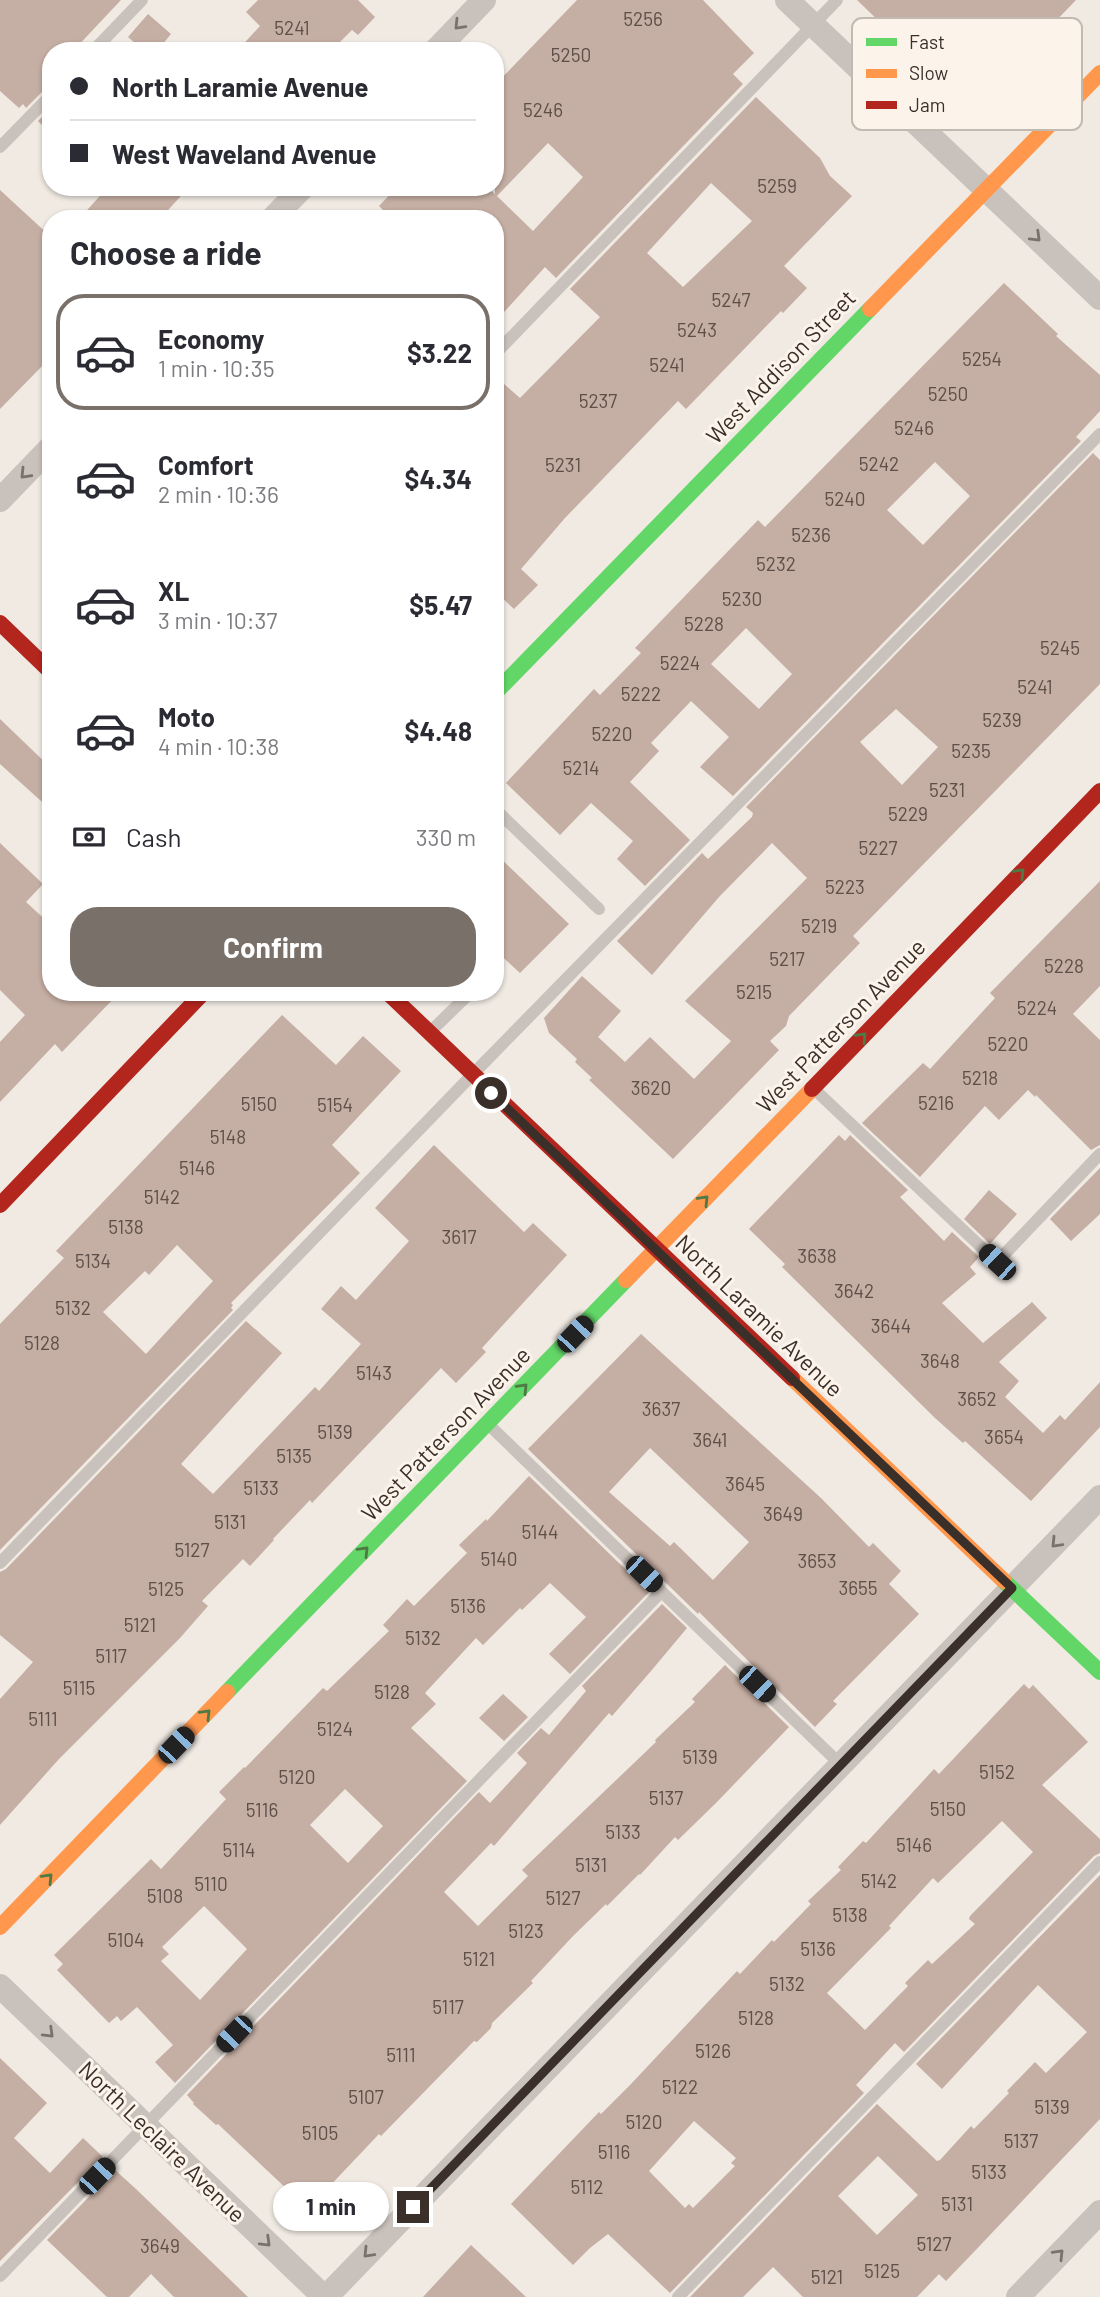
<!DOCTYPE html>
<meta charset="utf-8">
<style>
body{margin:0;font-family:Barlow,sans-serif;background:#f7f7f7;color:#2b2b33;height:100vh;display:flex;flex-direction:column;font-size:26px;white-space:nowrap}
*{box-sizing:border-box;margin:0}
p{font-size:23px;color:#7c7c81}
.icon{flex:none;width:38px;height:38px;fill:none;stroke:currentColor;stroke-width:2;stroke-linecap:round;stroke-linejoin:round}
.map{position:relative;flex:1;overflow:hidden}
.sheet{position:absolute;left:42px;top:210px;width:462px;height:791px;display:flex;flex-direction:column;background:#fff;border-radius:28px;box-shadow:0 2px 5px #0004}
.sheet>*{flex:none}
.top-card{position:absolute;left:42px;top:42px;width:462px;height:154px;border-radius:28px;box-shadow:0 2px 5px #0004;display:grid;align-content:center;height:154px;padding:0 28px;background:#fff}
.end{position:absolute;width:32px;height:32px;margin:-16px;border:9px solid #3b2f29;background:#fff;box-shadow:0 0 0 4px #fff}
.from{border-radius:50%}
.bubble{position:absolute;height:49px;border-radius:24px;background:#fff;box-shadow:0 2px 5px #0004;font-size:23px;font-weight:700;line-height:49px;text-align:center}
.car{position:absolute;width:21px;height:42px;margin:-21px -10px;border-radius:9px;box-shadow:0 0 5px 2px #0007;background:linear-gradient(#222 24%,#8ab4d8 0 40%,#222 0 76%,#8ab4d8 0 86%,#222 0)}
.top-card b{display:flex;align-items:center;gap:24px;height:66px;font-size:26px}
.top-card b+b{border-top:2px solid #e1e1e2}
.top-card i{width:18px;height:18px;background:#2b2b33}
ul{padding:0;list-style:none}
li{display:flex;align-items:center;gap:21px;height:116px;margin:0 14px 10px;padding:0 14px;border:4px solid transparent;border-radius:28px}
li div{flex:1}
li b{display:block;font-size:26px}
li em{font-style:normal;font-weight:700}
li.selected{border-color:#7a706a}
li>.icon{width:63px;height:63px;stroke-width:1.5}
h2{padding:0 28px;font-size:32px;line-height:84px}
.pay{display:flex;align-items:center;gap:18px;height:77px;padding:0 28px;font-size:26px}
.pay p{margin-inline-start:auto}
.action{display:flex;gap:14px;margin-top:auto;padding:14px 28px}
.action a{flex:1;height:80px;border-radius:28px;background:#7a706a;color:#fff;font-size:28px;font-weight:700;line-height:80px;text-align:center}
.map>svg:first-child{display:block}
</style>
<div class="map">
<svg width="1100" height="2297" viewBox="0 0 1100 2297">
<rect width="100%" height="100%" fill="#f0eae3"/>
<path fill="#c5aea3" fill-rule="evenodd" d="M0,0h121l-48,51h-22v35l-6,3 -19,19 -3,-4 -4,4 -19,-17z
M258,0h100l17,17 -17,18 -6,-5 -21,21h-94l23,-25 -14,-14z
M577,0h126l51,53 -21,21 10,10 -187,194 -11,-11 -50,55v-103h-103l-13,-13 18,-19h91l7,7v-109zM548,143l35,34 -50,54 -36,-35z
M857,0h219l-73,76 -3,-3 -32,34z
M148,14l23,20 -14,17h-13l-16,-14z
M756,97l64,61 10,18 22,20 -68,70 23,22 -24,25 -2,-2 -95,98 -8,-8 -113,117 -44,51 17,16 -24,24 -16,-15 -3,3v-221l25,22 80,-81 -30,-28zM711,183l41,38 -69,66 -36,-34z
M51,108v26l-13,-13z
M108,187h81l-29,32h-81z
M0,190l51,47v120l-51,52z
M1004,283l54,51 -2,2 44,39v36l-24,26 5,4 -348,355 -33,-29 29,-30 -38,-36 -40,42 8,8 -29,31 60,58 -45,46 -28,-27 16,-18 -42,-38 -31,32 -54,-52 88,-94 6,6 41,-42 -6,-5 123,-128 7,7zM935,462l35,34 -47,49 -36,-35zM746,628l46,46 -33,35 -48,-45z
M1093,453l7,7v224l-247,252 7,7 -71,73 -3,10 -16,15 9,9 -106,109 -84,-79 3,-2 -17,-16 2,-3 -28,-26 -5,-15 38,-42 39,35 -23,26 27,25 25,-25 44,42 37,-38 -46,-40 122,-123 -35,-35 -53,54 -67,78 -35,-34 85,-88 6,6 44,-42 1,-4 -7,-6zM896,709l42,38 -36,38 -42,-43z
M0,719l51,49v42l-51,-46z
M0,843l43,41 -17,18 25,23v67h69l-58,60 -7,-8 -55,58v-60l25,-27 -25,-25z
M495,853l74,71 -49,49 -25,-23z
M1100,881v105l-27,28 27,26v105l-9,5 -55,-55 -1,2 -7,-7 -29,30 -14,-14 -65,71 -58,-54 61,-60 7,6 65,-71 -5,-5z
M282,1015l54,50 27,-29 38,35 -69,74 28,28 -129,130 2,2 -2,3 2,2 -233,240v-226l64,-66 -8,-7zM177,1245l36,36 -67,73 -43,-42 42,-41 4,4z
M839,1135l6,6 5,-6 58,55 -8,7 44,44 8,-9 27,25 -9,10 6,7 -34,29 41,40 49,-41 15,16 -48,44 20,19 -14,16 38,36 17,-18 5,5 35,-38v45l-69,74 -66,-60 -2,2 -28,-25 -153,-151 3,-3 -36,-35z
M434,1145l90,87 9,-9 34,32 -85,93 4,4 -30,31 -15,-15 -129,135 -2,-3 -37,39 1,1 -24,26 -7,-7 -41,42 6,5 -28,32 -121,121 -59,66v-126l33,-37 -33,-27v-63l6,-3 240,-248 36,32 -101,111 32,30 102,-107 4,4 42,-47 -40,-35 20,-23 15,14 53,-59 -34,-33z
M1100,1168v46l-29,27 -21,-22z
M989,1190l28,24 -27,30 -26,-25z
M641,1334l180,164 48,49 4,-4 28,28 -12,13 30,30 -86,87 4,3 -22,23 -116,-115 -1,2 -170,-165zM650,1448l99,94 -36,38 -39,-38 -4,4 -61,-54z
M529,1476l120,116 -79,82 -21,-20 37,-37 -36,-34 -28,27 -2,-2 -37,37 -7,-7 -51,55 11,11 -25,24 56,53 -292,302 -20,-21 18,-17 -36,-38 -16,14 -4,-5 -8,7 -52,-53 6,-6 -9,-9 97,-96 10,10 65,-70 -7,-7 25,-25 1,1 78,-80 4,3 62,-60 -6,-6 24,-26 7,7 53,-53 -8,-8 27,-26 1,2zM345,1789l38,37 -35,37 -38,-38zM204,1906l43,43 -47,51 -39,-39 8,-7 -7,-7z
M662,1604l25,24 -36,43 -39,45 -3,-3 -115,133 -3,-3 -47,49 34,34 50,-50 -6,-6 134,-128 -1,-2 40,-38 -3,-3 33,-34 64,62 -72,75 -39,38 -3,-3 -35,38 -1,-1 -32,32 -1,-2 -33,32 -42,45 2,2 -41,40 -1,5 -14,14 -3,-1 -93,95 -2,-2 -71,75 -90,-85 -2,1 -23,-21 1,-1 -7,-8 292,-303 11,11 37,-40 -10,-10 24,-25 8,7 37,-44 -4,-5z
M1024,1684l5,5 4,-4 55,57 -46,43 58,54v14l-6,3 -190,196 -9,-9 -39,42 8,8 -194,200 -62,-59 -18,14 -17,17 -62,-61 88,-92 2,2 30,-30 106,-113 3,3 32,-34 2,2 37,-38 -3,-3 33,-31 -3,-3 25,-26 3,2 68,-74 5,5zM1002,1821l31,31 -63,64 -1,3 6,5 -43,40 -4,-4 -23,23 3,3 -43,44 -38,-37 64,-65 -2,-2 44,-48 5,5zM694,2121l42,37 -5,5 4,3 -42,42 -4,-4 -4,4 -36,-37z
M503,1694l25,23 -24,24 -25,-23z
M1100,1875v244l-129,136 -25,26 -7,-7 -22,23h-114l-30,-30 -30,30h-53l187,-193 60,57 3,-1 31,-34 3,3 35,-36 -2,-2 28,-29 11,11 41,-41 -49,-47 -96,104 -26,-25zM878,2156l40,39 -41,40 -39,-39z
M0,2058l47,45 -33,35 36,35 33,-35 20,19 -103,104z
M115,2170l21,19 112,108h-74l-23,-23 -22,23h-22l-60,-57z
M471,2245l55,52h-103z"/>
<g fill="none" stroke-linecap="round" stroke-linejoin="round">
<path stroke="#c9c2bc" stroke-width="12" d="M93,51l49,-51
M0,147l51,-52
M495,354l342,-354
M495,809l104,100
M432,1030l39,-38
M813,1088l184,174 103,-108
M488,1424l353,341
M0,1563l472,-488 628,-641
M0,2276l661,-684
M678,2297l422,-435"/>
<path stroke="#c9c2bc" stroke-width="24" d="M787,0l313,298
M435,51l49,-51
M272,219l31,-32
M0,500l51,-53
M0,1986l324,311
M326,2297l774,-800
M1018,2297l82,-85"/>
<path stroke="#63d668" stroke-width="16" d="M495,693l375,-384
M1004,1581l96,91
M227,1692l399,-412"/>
<path stroke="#ff974d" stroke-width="16" d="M870,309l230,-236
M626,1280l186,-191
M792,1378l212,203
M0,1927l227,-235"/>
<path stroke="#b3261e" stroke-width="16" d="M0,623l51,49
M387,992l405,386
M812,1089l288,-298
M0,1205l204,-213"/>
</g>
<defs><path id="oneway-chevron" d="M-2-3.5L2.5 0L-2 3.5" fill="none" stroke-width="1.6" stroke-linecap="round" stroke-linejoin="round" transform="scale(1.75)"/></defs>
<g stroke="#7b716b">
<use href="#oneway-chevron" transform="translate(459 25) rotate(134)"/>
<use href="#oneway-chevron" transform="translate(1036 237) rotate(44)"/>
<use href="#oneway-chevron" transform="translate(25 474) rotate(134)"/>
<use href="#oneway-chevron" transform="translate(1056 1543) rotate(134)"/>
<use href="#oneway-chevron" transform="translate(49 2033) rotate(44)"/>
<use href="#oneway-chevron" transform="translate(266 2242) rotate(44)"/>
<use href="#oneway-chevron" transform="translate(368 2253) rotate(134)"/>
<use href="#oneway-chevron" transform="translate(1059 2254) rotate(-46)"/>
</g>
<g stroke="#4d7a45">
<use href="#oneway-chevron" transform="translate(1020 873) rotate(-46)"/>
<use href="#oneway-chevron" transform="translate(862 1037) rotate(-46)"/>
<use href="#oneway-chevron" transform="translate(704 1200) rotate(-46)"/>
<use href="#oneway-chevron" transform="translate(523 1388) rotate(-46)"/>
<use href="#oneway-chevron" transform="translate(364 1551) rotate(-46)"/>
<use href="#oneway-chevron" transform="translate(206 1714) rotate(-46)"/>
<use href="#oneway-chevron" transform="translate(48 1878) rotate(-46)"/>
</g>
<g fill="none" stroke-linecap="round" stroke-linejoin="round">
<path stroke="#3b2f29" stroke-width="9" d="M413,2207l599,-619 -521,-495"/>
</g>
<g text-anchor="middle" stroke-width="6" stroke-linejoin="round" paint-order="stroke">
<g font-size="19" fill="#5e4f48">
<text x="643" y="26">5256</text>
<text x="292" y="35">5241</text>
<text x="571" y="62">5250</text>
<text x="543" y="117">5246</text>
<text x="777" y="193">5259</text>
<text x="731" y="307">5247</text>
<text x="697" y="337">5243</text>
<text x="982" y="366">5254</text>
<text x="667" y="372">5241</text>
<text x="948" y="401">5250</text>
<text x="598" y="408">5237</text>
<text x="914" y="435">5246</text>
<text x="879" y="471">5242</text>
<text x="563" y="472">5231</text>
<text x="845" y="506">5240</text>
<text x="811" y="542">5236</text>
<text x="776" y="571">5232</text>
<text x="742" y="606">5230</text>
<text x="704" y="631">5228</text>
<text x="1060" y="655">5245</text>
<text x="680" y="670">5224</text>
<text x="1035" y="694">5241</text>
<text x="641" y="701">5222</text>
<text x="1002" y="727">5239</text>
<text x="612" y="741">5220</text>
<text x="971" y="758">5235</text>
<text x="581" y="775">5214</text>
<text x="947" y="797">5231</text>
<text x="908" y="821">5229</text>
<text x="878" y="855">5227</text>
<text x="845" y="894">5223</text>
<text x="819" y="933">5219</text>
<text x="787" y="966">5217</text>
<text x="1064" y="973">5228</text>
<text x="754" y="999">5215</text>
<text x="1037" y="1015">5224</text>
<text x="1008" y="1051">5220</text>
<text x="980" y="1085">5218</text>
<text x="651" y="1095">3620</text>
<text x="936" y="1110">5216</text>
<text x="259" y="1111">5150</text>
<text x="335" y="1112">5154</text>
<text x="228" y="1144">5148</text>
<text x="197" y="1175">5146</text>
<text x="162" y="1204">5142</text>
<text x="126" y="1234">5138</text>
<text x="459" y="1244">3617</text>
<text x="817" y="1263">3638</text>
<text x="93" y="1268">5134</text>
<text x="854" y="1298">3642</text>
<text x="73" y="1315">5132</text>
<text x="891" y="1333">3644</text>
<text x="42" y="1350">5128</text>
<text x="940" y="1368">3648</text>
<text x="374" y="1380">5143</text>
<text x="977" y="1406">3652</text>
<text x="661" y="1416">3637</text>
<text x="335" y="1439">5139</text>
<text x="1004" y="1444">3654</text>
<text x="710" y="1447">3641</text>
<text x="294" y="1463">5135</text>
<text x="745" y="1491">3645</text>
<text x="261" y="1495">5133</text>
<text x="783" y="1521">3649</text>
<text x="230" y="1529">5131</text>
<text x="540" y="1539">5144</text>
<text x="192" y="1557">5127</text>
<text x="499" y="1566">5140</text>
<text x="817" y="1568">3653</text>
<text x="858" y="1595">3655</text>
<text x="166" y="1596">5125</text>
<text x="468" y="1613">5136</text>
<text x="140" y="1632">5121</text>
<text x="423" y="1645">5132</text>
<text x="111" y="1663">5117</text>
<text x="79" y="1695">5115</text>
<text x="392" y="1699">5128</text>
<text x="43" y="1726">5111</text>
<text x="335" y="1736">5124</text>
<text x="700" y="1764">5139</text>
<text x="997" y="1779">5152</text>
<text x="297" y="1784">5120</text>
<text x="666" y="1805">5137</text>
<text x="948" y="1816">5150</text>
<text x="262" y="1817">5116</text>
<text x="623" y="1839">5133</text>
<text x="914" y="1852">5146</text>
<text x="239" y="1857">5114</text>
<text x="591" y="1872">5131</text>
<text x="879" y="1888">5142</text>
<text x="211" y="1891">5110</text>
<text x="165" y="1903">5108</text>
<text x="563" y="1905">5127</text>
<text x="850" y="1922">5138</text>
<text x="526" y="1938">5123</text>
<text x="126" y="1947">5104</text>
<text x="818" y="1956">5136</text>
<text x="479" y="1966">5121</text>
<text x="787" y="1991">5132</text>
<text x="448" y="2014">5117</text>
<text x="756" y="2025">5128</text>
<text x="713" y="2058">5126</text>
<text x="401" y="2062">5111</text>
<text x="680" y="2094">5122</text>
<text x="366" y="2104">5107</text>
<text x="1052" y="2114">5139</text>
<text x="644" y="2129">5120</text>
<text x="320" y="2140">5105</text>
<text x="1021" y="2148">5137</text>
<text x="614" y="2159">5116</text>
<text x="989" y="2179">5133</text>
<text x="587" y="2194">5112</text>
<text x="957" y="2211">5131</text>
<text x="934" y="2251">5127</text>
<text x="160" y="2253">3649</text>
<text x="882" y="2278">5125</text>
<text x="827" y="2284">5121</text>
</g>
<g font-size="23" fill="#3b2f29" stroke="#fcf4eb">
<text transform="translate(781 367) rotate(-46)" y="8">West Addison Street</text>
<text transform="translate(841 1026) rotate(-46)" y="8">West Patterson Avenue</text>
<text transform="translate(759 1316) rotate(44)" y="8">North Laramie Avenue</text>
<text transform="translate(446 1434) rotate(-46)" y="8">West Patterson Avenue</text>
<text transform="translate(162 2142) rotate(44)" y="8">North Leclaire Avenue</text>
</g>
</g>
<rect x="852" y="18" width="230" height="112" rx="10" fill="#fcf4eb" stroke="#c2b9b1" stroke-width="2"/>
<rect x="866" y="38" width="31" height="8" fill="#63d668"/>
<rect x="866" y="69" width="31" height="9" fill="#ff974d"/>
<rect x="866" y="101" width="31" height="8" fill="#b3261e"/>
<g font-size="19" fill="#3b2f29">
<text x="909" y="49">Fast</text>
<text x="909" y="80">Slow</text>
<text x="909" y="112">Jam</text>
</g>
</svg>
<i class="end from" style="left:491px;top:1093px"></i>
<i class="end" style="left:413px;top:2207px"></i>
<div class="bubble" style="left:273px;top:2182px;width:116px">1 min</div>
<i class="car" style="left:997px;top:1262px;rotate:313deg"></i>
<i class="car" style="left:575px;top:1334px;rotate:44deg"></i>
<i class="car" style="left:644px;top:1574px;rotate:134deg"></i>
<i class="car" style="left:757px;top:1684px;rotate:134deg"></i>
<i class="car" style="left:176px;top:1745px;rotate:44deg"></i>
<i class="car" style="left:234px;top:2034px;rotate:224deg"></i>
<i class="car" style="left:97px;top:2176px;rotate:44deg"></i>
<div class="top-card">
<b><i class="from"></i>North Laramie Avenue</b>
<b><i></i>West Waveland Avenue</b>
</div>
<section class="sheet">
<h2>Choose a ride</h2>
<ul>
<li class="selected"><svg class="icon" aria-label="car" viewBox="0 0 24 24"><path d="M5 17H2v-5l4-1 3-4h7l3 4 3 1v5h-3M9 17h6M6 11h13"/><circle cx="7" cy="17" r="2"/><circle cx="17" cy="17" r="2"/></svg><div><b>Economy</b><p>1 min · 10:35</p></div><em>$3.22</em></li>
<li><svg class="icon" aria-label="car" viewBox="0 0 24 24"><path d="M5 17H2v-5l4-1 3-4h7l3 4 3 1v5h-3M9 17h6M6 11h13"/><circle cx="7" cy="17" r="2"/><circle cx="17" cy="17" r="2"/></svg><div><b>Comfort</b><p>2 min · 10:36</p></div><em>$4.34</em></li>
<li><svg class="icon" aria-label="car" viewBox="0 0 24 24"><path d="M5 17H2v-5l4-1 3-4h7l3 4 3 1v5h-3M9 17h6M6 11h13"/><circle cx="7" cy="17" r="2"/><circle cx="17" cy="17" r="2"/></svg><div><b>XL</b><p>3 min · 10:37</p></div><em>$5.47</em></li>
<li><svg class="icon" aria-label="car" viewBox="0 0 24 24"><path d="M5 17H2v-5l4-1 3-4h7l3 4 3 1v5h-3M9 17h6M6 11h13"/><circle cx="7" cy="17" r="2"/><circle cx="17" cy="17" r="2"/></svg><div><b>Moto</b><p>4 min · 10:38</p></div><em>$4.48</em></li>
</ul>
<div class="pay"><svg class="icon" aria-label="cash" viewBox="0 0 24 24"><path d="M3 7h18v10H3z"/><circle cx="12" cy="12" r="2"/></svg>Cash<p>330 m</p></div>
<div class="action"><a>Confirm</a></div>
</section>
</div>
